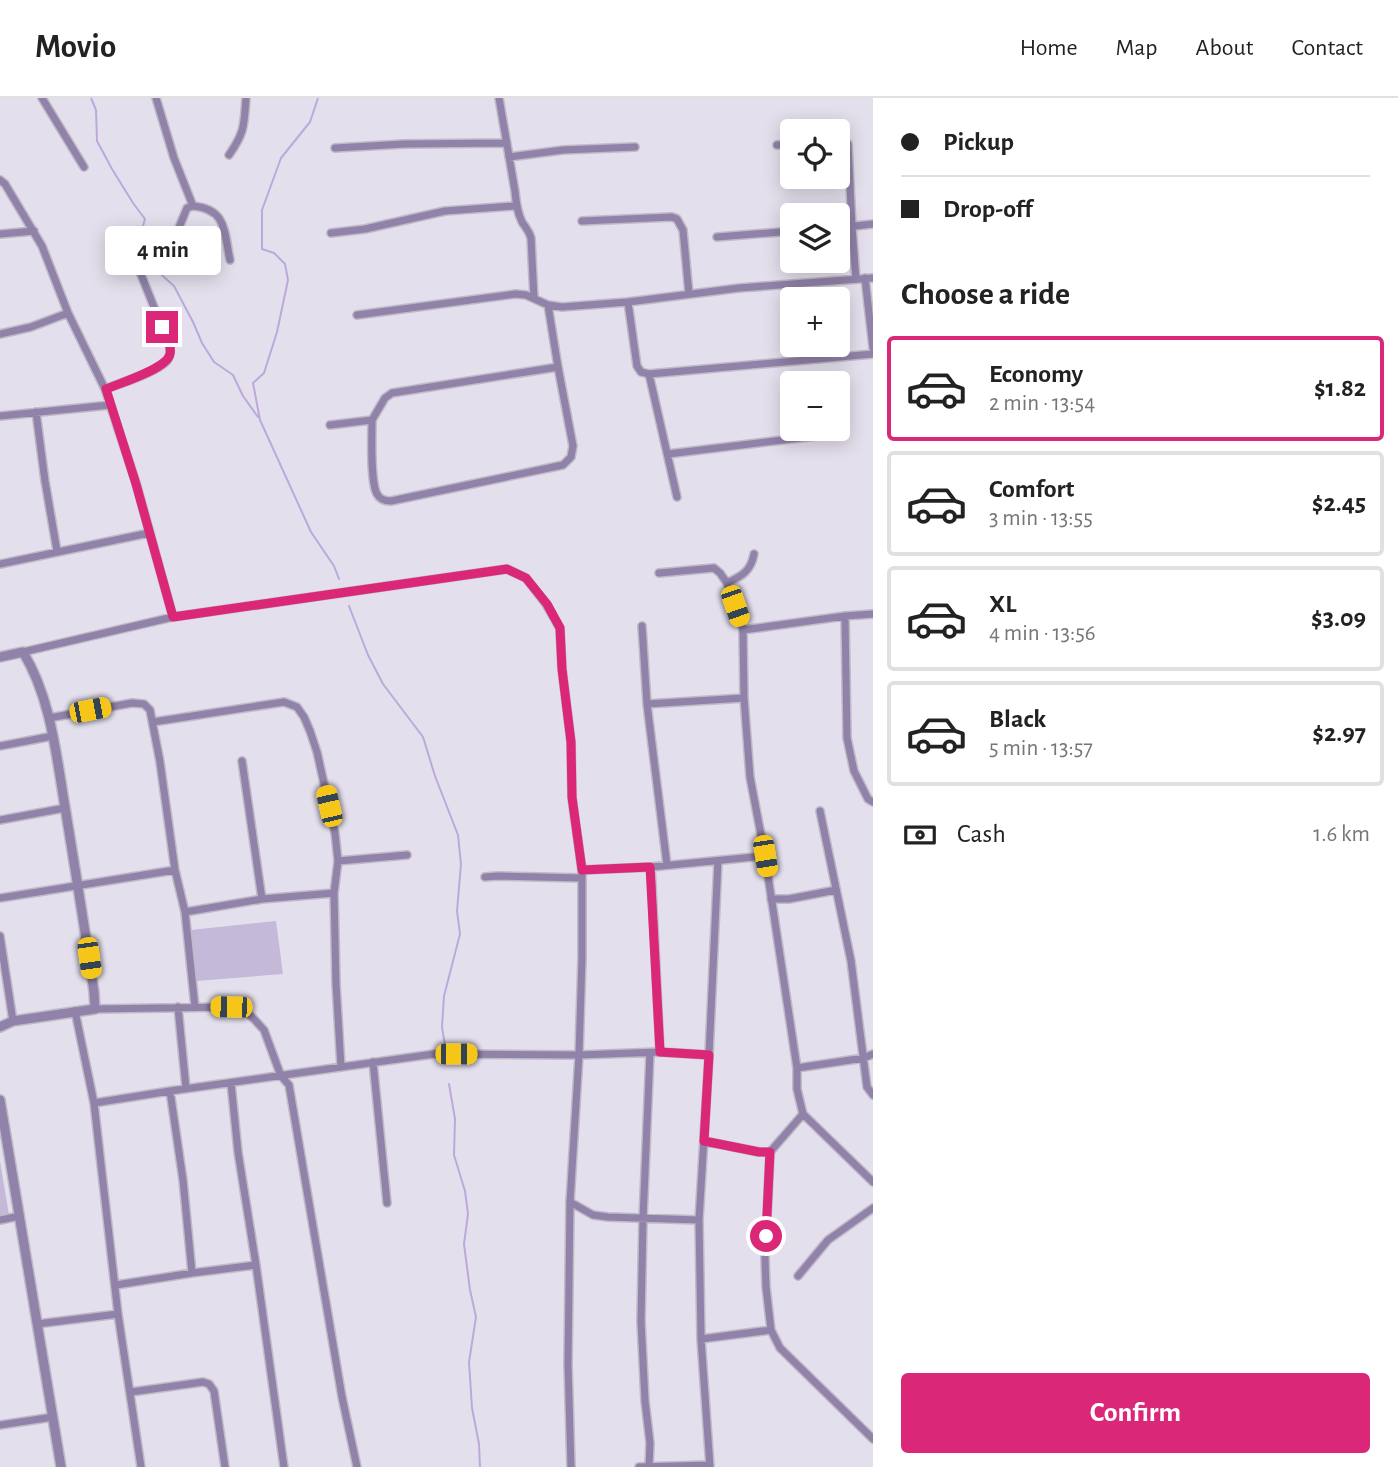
<!DOCTYPE html>
<meta charset="utf-8">
<style>
body{margin:0;font-family:"Alegreya Sans",sans-serif;background:#f6f6f6;color:#222;height:100vh;display:flex;flex-direction:column;font-size:26px;white-space:nowrap}
*{box-sizing:border-box;margin:0}
p{font-size:23px;color:#767676}
.icon{flex:none;width:38px;height:38px;fill:none;stroke:currentColor;stroke-width:2;stroke-linecap:round;stroke-linejoin:round}
.map{position:relative;flex:1;overflow:hidden}
.side{display:flex;flex-direction:column;background:#fff;width:525px}
.side>*{flex:none}
.banner{display:grid;align-content:center;height:154px;padding:0 28px;background:#fff}
.tools{position:absolute;left:780px;top:21px;display:grid;gap:14px}
.tools a{display:grid;place-items:center;width:70px;height:70px;border-radius:7px;background:#fff;box-shadow:0 4px 18px #0003;font-size:35px}
.end{position:absolute;width:32px;height:32px;margin:-16px;border:9px solid #db2777;background:#fff;box-shadow:0 0 0 4px #fff}
.from{border-radius:50%}
.bubble{position:absolute;height:49px;border-radius:7px;background:#fff;box-shadow:0 4px 18px #0003;font-size:23px;font-weight:700;line-height:49px;text-align:center}
.car{position:absolute;width:21px;height:42px;margin:-21px -10px;border-radius:9px;box-shadow:0 0 5px 2px #0007;background:linear-gradient(#f5c518 24%,#345 0 40%,#f5c518 0 76%,#345 0 86%,#f5c518 0)}
.banner b{display:flex;align-items:center;gap:24px;height:66px;font-size:26px}
.banner b+b{border-top:2px solid #e0e0e0}
.banner i{width:18px;height:18px;background:#222}
ul{padding:0;list-style:none}
li{display:flex;align-items:center;gap:21px;height:105px;margin:0 14px 10px;padding:0 14px;border:4px solid #e0e0e0;border-radius:7px}
li div{flex:1}
li b{display:block;font-size:26px}
li em{font-style:normal;font-weight:700}
li.active{border-color:#db2777}
li>.icon{width:63px;height:63px;stroke-width:1.5}
h2{padding:0 28px;font-size:32px;line-height:84px}
.pay{display:flex;align-items:center;gap:18px;height:77px;padding:0 28px;font-size:26px}
.pay p{margin-inline-start:auto}
.button{display:flex;gap:14px;margin-top:auto;padding:14px 28px}
.button a{flex:1;height:80px;border-radius:7px;background:#db2777;color:#fff;font-size:28px;font-weight:700;line-height:80px;text-align:center}
header{display:flex;align-items:center;gap:42px;box-sizing:border-box;height:98px;padding:0 35px;background:#fff;border-bottom:2px solid #e0e0e0}
header strong{font-size:33px}
nav{display:flex;gap:38px;margin-inline-start:auto;font-size:24px}
main{display:flex;flex:1;min-height:0}
.map>svg:first-child{display:block}
</style>
<header>
<strong>Movio</strong>
<nav><a>Home</a><a>Map</a><a>About</a><a>Contact</a></nav>
</header>
<main>
<div class="map">
<svg width="873" height="1369" viewBox="0 0 873 1369">
<rect width="100%" height="100%" fill="#e4dfec"/>
<path fill="#c5b9d9" d="M276,823l7,53 -86,7 -6,-51z
M0,1063l9,54 -9,2z"/>
<g fill="none" stroke-linecap="round" stroke-linejoin="round">
<path stroke="#bca9dc" stroke-width="2" d="M91,0l5,12 1,31 15,28 21,34 12,16 -4,14 5,23 9,13 19,17 19,36 9,21 12,19 19,13 10,21 15,21
M318,0l-8,24 -29,36 -19,52v39l12,4 11,11 3,16 -11,52 -13,41 -11,10 7,37 51,112 23,34 5,13
M349,508l19,49 15,29 40,53 12,39 23,59 3,29 -4,47 3,23 -16,62 -2,31 3,18
M449,986l6,35 -1,36 11,36 3,23 -4,30 6,46 6,27 -7,45 3,46 7,36 1,23"/>
<defs>
<path id="minor" d="M42,0l42,69
M156,0l18,60 19,48c34,3 31,26 37,54
M499,0l16,93c1,11 2,21 7,31 4,6 7,9 9,16l3,60
M838,41l6,1 4,4 4,83 4,52
M777,47l16,-1
M335,50l69,-4 103,-1
M229,57c16,-23 15,-30 17,-57
M509,59l54,-7 72,-3
M0,82l5,4 37,62 26,67 37,76 31,94 37,134
M582,123l90,-4 5,2 6,11 6,64
M838,130l35,-4
M331,135l34,-4 80,-18 70,-5
M0,136l34,-3
M717,139l76,-6
M158,152l18,-15 11,-27 6,-2
M865,180l8,70
M628,204l9,64 4,6 8,2 224,-20
M357,217l159,-21 10,1 22,10 14,2 66,-5 111,-14 134,-10
M0,236l31,-7 37,-14
M649,276l28,123
M105,291c14,-5 57,-19 63,-30 3,-5 2,-6 2,-12l-32,-80
M36,314l9,69 12,70
M0,318l110,-11
M372,322c0,16 -2,61 5,74 3,6 8,7 14,7l172,-36 8,-8 2,-11 -15,-79 -10,-62
M330,327l42,-5 13,-22 7,-5 166,-26
M668,356l148,-18
M0,466l149,-31
M659,475l55,-5 6,5 7,10 16,47 1,68 6,79 15,79 32,212v21l6,25 70,68
M727,485c15,-7 24,-12 27,-29
M845,518l2,122 7,33 14,28 5,3
M642,528l5,78 20,161
M743,532l102,-14 28,-2
M23,554l150,-35 334,-48 19,9 20,26 14,24 2,41 9,73 1,56 10,72v88l-3,97 -9,147 -2,162 3,103
M647,606l97,-6
M49,620l83,-15 12,1 6,6 10,52 15,108 10,42 10,95
M153,624l131,-20 13,5 7,10 6,14 7,21 18,81 3,28 -4,32 2,91 5,83
M0,648l53,-10
M242,663l20,138
M820,713l31,150 16,126 6,8
M0,722l65,-12
M338,763l69,-6
M651,769l9,185
M582,772l69,-3 114,-11
M485,779l12,-1 85,2
M0,800l175,-28
M771,801h18l47,-9
M185,814l77,-13 72,-6
M0,838l13,85
M178,909l8,81
M95,911l136,-2 13,3 10,9 10,11 17,46 8,9 53,312 15,70
M75,913l19,92 24,211 23,153
M373,964l14,141
M797,970l67,-10 9,-4
M231,985l7,69 18,113 28,202
M170,993l13,89 9,93
M94,1005l76,-12 264,-37 145,1 81,-3 49,3
M704,1043l55,11h11l33,-38
M770,1054l-5,106 1,29 5,43 9,18 93,91
M570,1104l23,13 15,2 91,3
M0,1122l20,-4
M798,1178l30,-36 45,-32
M116,1187l76,-12 64,-8
M37,1226l81,-10
M701,1241l70,-9
M131,1294l72,-10 6,2 5,7 11,76
M0,1327l53,-8
M639,1369l71,-2
M649,1369l1,-24 -5,-42 -4,-80 2,-102 7,-166
M710,1369l-9,-128 -2,-119 10,-165 9,-194"/>
<path id="tertiary" d="M0,559l23,-5c28,46 33,102 42,155 10,61 20,123 29,185l1,17 -82,12 -13,6
M0,1002l61,367"/>
</defs>
<use href="#minor" stroke="#bfbac6" stroke-width="10"/>
<use href="#tertiary" stroke="#bfbac6" stroke-width="12"/>
<use href="#minor" stroke="#9082a9" stroke-width="7"/>
<use href="#tertiary" stroke="#9082a9" stroke-width="9"/>
</g>
<g fill="none" stroke-linecap="round" stroke-linejoin="round">
<path stroke="#db2777" stroke-width="9" d="M162,229c4,8 10,19 8,27 -3,15 -50,29 -64,35l30,95 37,133 334,-48 19,9 21,26 13,24 2,41 9,73 1,55 10,73 68,-3 10,185 49,3 -5,86 55,11h11l-4,84"/>
</g>
</svg>
<div class="tools">
<a><svg class="icon" aria-label="locate" viewBox="0 0 24 24"><circle cx="12" cy="12" r="6"/><path d="M12 2v4M12 18v4M2 12h4M18 12h4"/></svg></a>
<a><svg class="icon" aria-label="layers" viewBox="0 0 24 24"><path d="M12 4l9 5-9 5-9-5zM3 14l9 5 9-5"/></svg></a>
<a>+</a>
<a>−</a>
</div>
<i class="end from" style="left:766px;top:1138px"></i>
<i class="end" style="left:162px;top:229px"></i>
<div class="bubble" style="left:105px;top:128px;width:116px">4 min</div>
<i class="car" style="left:735px;top:508px;rotate:161deg"></i>
<i class="car" style="left:90px;top:612px;rotate:79deg"></i>
<i class="car" style="left:329px;top:708px;rotate:347deg"></i>
<i class="car" style="left:765px;top:758px;rotate:171deg"></i>
<i class="car" style="left:89px;top:860px;rotate:172deg"></i>
<i class="car" style="left:231px;top:909px;rotate:271deg"></i>
<i class="car" style="left:456px;top:956px;rotate:90deg"></i>
</div>
<section class="side">
<div class="banner">
<b><i class="from"></i>Pickup</b>
<b><i></i>Drop-off</b>
</div>
<h2>Choose a ride</h2>
<ul>
<li class="active"><svg class="icon" aria-label="car" viewBox="0 0 24 24"><path d="M5 17H2v-5l4-1 3-4h7l3 4 3 1v5h-3M9 17h6M6 11h13"/><circle cx="7" cy="17" r="2"/><circle cx="17" cy="17" r="2"/></svg><div><b>Economy</b><p>2 min · 13:54</p></div><em>$1.82</em></li>
<li><svg class="icon" aria-label="car" viewBox="0 0 24 24"><path d="M5 17H2v-5l4-1 3-4h7l3 4 3 1v5h-3M9 17h6M6 11h13"/><circle cx="7" cy="17" r="2"/><circle cx="17" cy="17" r="2"/></svg><div><b>Comfort</b><p>3 min · 13:55</p></div><em>$2.45</em></li>
<li><svg class="icon" aria-label="car" viewBox="0 0 24 24"><path d="M5 17H2v-5l4-1 3-4h7l3 4 3 1v5h-3M9 17h6M6 11h13"/><circle cx="7" cy="17" r="2"/><circle cx="17" cy="17" r="2"/></svg><div><b>XL</b><p>4 min · 13:56</p></div><em>$3.09</em></li>
<li><svg class="icon" aria-label="car" viewBox="0 0 24 24"><path d="M5 17H2v-5l4-1 3-4h7l3 4 3 1v5h-3M9 17h6M6 11h13"/><circle cx="7" cy="17" r="2"/><circle cx="17" cy="17" r="2"/></svg><div><b>Black</b><p>5 min · 13:57</p></div><em>$2.97</em></li>
</ul>
<div class="pay"><svg class="icon" aria-label="cash" viewBox="0 0 24 24"><path d="M3 7h18v10H3z"/><circle cx="12" cy="12" r="2"/></svg>Cash<p>1.6 km</p></div>
<div class="button"><a>Confirm</a></div>
</section>
</main>
